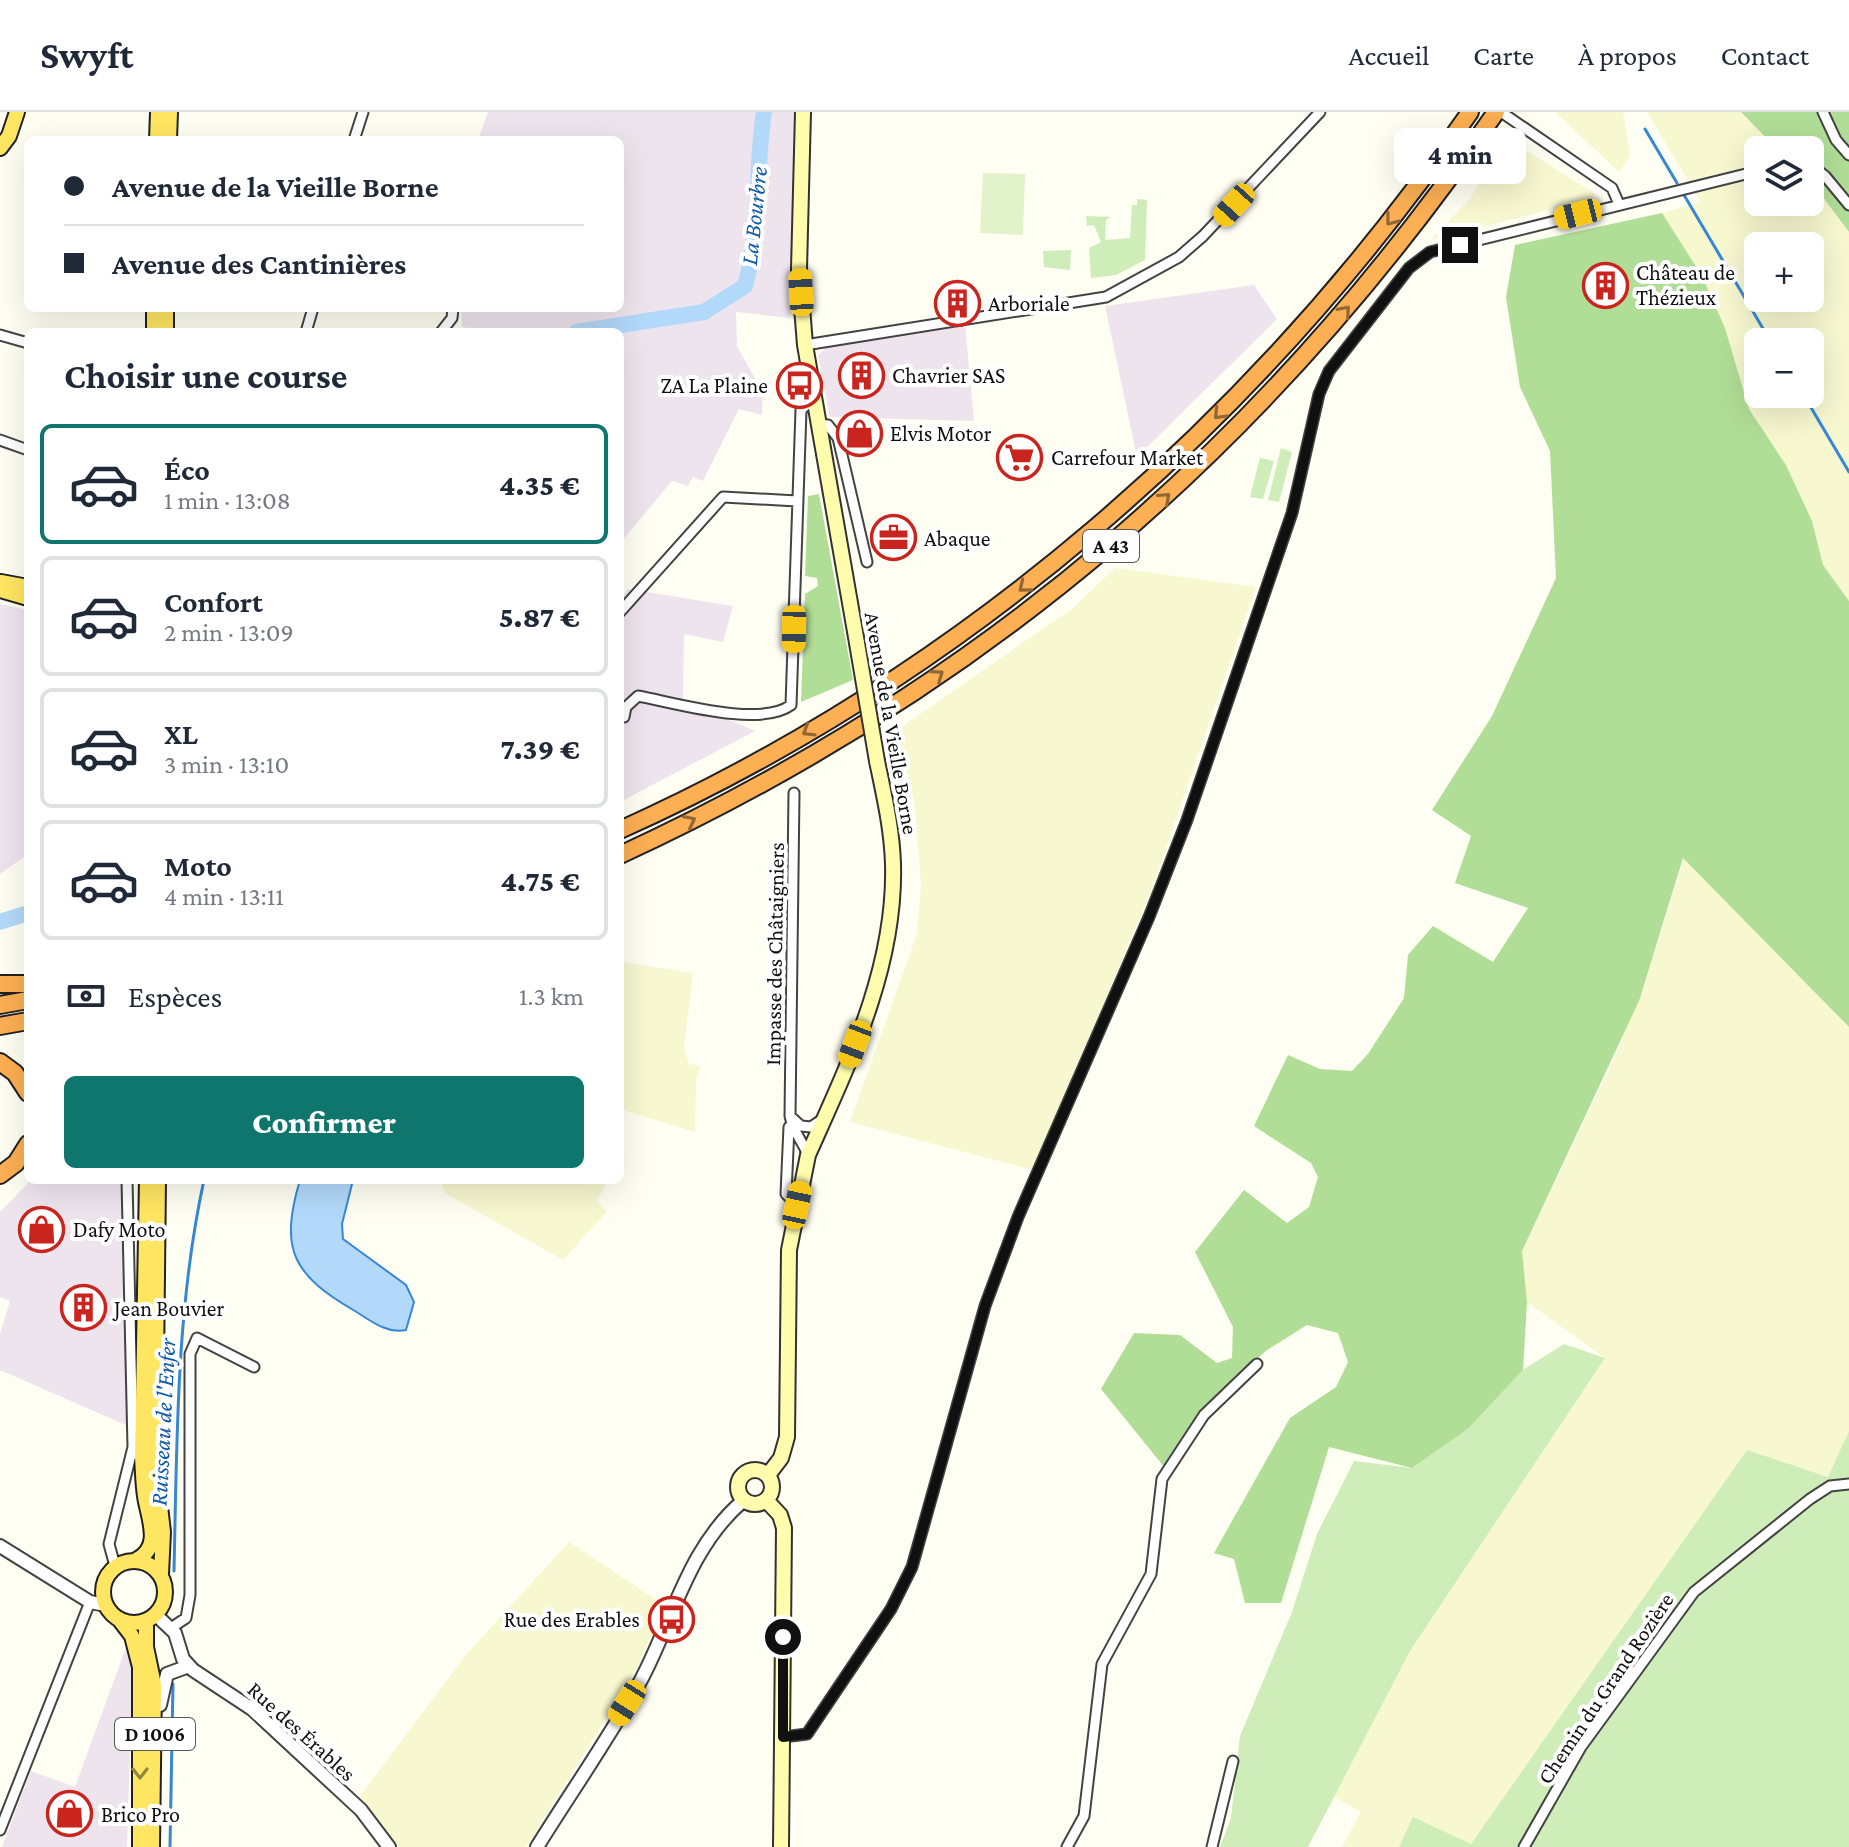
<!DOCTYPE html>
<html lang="fr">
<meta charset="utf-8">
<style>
body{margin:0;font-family:"Crimson Pro",serif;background:#f2f2f3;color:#1f2937;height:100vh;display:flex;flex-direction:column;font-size:30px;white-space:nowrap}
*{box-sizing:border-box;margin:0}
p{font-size:26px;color:#747a83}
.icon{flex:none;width:44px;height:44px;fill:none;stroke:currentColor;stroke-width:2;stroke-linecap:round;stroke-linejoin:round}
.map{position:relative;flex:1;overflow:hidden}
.drawer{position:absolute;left:24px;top:216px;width:600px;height:856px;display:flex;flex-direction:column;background:#fff;border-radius:12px;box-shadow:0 8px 32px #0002}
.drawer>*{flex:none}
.top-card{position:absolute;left:24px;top:24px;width:600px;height:176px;border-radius:12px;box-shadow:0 8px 32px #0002;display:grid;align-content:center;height:176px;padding:0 40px;background:#fff}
.buttons{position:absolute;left:1744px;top:24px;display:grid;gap:16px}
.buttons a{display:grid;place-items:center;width:80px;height:80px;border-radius:12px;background:#fff;box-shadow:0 8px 32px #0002;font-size:40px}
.end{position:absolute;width:36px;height:36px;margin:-18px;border:10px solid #101010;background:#fff;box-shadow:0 0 0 4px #fff}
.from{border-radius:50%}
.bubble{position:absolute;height:56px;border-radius:12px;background:#fff;box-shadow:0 8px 32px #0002;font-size:26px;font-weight:800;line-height:56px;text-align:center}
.car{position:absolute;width:24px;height:48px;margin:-24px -12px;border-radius:10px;box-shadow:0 0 6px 2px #0007;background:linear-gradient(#f5c518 24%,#345 0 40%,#f5c518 0 76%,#345 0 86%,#f5c518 0)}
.top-card b{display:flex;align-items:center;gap:28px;height:76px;font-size:30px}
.top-card b+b{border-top:2px solid #e0e1e3}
.top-card i{width:20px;height:20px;background:#1f2937}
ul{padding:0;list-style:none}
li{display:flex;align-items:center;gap:24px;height:120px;margin:0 16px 12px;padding:0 24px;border:4px solid #e0e1e3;border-radius:12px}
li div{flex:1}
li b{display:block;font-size:30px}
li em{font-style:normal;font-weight:800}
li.current{border-color:#0f766e}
li>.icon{width:72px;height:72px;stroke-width:1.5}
h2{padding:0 40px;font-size:36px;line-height:96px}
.pay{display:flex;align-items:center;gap:20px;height:88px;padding:0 40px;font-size:30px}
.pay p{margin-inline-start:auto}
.primary-button{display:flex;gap:16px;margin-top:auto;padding:16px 40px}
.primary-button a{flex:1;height:92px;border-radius:12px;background:#0f766e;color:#fff;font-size:32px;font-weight:800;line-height:92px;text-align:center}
header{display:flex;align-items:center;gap:48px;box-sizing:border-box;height:112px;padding:0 40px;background:#fff;border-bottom:2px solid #e0e1e3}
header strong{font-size:38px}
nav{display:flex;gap:44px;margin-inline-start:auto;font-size:28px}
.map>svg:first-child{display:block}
</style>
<header>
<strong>Swyft</strong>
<nav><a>Accueil</a><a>Carte</a><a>À propos</a><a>Contact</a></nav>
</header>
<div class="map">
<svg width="1849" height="1735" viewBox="0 0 1849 1735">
<rect width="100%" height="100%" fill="#fffef2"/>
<path fill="#eee4ee" d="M488,0h306l-4,206 -54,-6 1,34 20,36h6l-1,33 -23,-6 -36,72 -10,-4 -5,9 -16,-5 -52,62v-211h-122l-36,-5 -1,-19h159v-168h-142z
M1254,173l23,34 -140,138 -32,-151z
M965,212l9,97 -144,-4 -12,-61 7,-8z
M628,477l105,17 -10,36 -39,-8 -1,66 72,31 -135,71v-201z
M0,492l28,6v244l-28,20z
M31,1068h101l5,250 -137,-60v-36l10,-33 -10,-4v-85z
M128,1530l5,14 -6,191h-125l29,-76 44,16z"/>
<path fill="#f7f7d0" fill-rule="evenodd" d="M1555,0h68l7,44 -11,16z
M1647,0h94l37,38h-20v52h52v-22l39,52v369l-26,-36 -11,-44 -26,-56 -37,-56 -24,-81 -23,-52 -40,-63 39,-11zM1758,134h52v52h-52zM1758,230h52v52h-52z
M1507,27l89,55 -8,6 -158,40 39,-40z
M1115,456l141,19 -105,304 -118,279 -183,-48 67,-188 4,-49 -6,-80 -18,-75 176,-122z
M1684,745l165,170v404l-20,46 -82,-26 -276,393 -58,-26 -14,29h-57l19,-35 -27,-15 76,-146 195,-293 -78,-56 -5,-51 93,-193 46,-125z
M620,850l73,11 -9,75 5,16 12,2 -5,14 -1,52 -75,-23z
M440,1068h168l-11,21 10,10 -44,49 -118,-67z
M569,1430l95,63 -27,63 -111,179h-130l-38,-48 108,-144z"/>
<path fill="#cfedb9" d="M1137,87l10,1 -2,60 -29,15 -25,3 -2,-30 12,-6 -7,-17 -7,1 -1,-10 25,1 -5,3 -1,20 25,-2 2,-33h5z
M1071,138l-1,20 -26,-3 -1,-16z
M1281,336l11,4 -13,50 -11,-2z
M1260,346l14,3 -11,38 -13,-2z
M1564,1232l41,14 -195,293 -102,196h-88l11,-29 9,-82 52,-124 25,-78 37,-73 58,7 56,-39 55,-59z
M1849,1319v416h-450l14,-30 58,27 276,-394 81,27z"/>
<path fill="#b1de97" d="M1741,0h108v120l-39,-52v-30h-32z
M1662,101l40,63 23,52 24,81 37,56 26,56 11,44 26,36v426l-166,-169 -44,143 -117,250 5,51 -4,68 -55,59 -56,39 -83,-21 -48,156h-36l-11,-44 -20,-6 76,-135 46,-31 12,-25 -10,-29 -31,-8 -40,25 -55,49 -47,69 -64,-79 33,-56 46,2 37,28 15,-5 1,-31 -38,-75 49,-62 43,33 22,-16 9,-30 -7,-14 -57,-37 34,-71 32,14 32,2 16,-17 36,-56 4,-43 25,-29 60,36 35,-54 -73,-25 16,-47 -39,-26 60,-94 64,-138 -6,-127 -30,-64 -14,-90 9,-52z
M819,382l34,186 -52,22 4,-108 13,-8 -1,-8 -12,-2 3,-80z"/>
<path fill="#e2f3cb" d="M983,61l42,1 -2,61 -43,-2z"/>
<path fill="#b3d9fa" stroke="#3688d5" stroke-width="2" d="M300,1068h53l-11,44 1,15 63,46 8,17 -8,28c-19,4 -35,-9 -51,-19 -62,-36 -76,-61 -55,-131z"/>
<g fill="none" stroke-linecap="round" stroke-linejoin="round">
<path stroke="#3688d5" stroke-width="3" d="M1645,17l32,54
M1684,83l87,147
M1803,282l46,78
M174,1459c3,-130 2,-263 30,-391
M170,1735l3,-163"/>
<path stroke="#b3d9fa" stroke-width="16" d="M576,220l128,-20 41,-26c16,-56 10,-116 19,-174
M0,810l28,-9"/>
<defs>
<path id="minor" d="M1501,0l111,76 7,16
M1823,0l13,28 13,15
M354,28l9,-28
M1810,52l15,12 24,29
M306,220l7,-24
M441,220l11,-14 1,-10
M0,223l28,8
M805,233l301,-48 73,-40 24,-21 117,-124
M818,312l10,1 10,13 29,124
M0,328l28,10
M620,500l103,-115 74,4
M624,605l2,-10 12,-11c38,7 122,32 153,9l10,-295 12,-11
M794,681l-4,323c3,16 12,24 18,39
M790,1004l11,10 10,1 12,-8
M789,1015l-3,67 11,11
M115,1454l-6,-22 24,-97 -6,-267
M171,1516l15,-10 4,-23v-241l7,-16 57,29
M783,1625l24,-3 84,-125 21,-42 73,-261 33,-89 131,-300 38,-97 105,-307 27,-119 10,-23 80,-103 21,-16 328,-81
M0,1718l90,-228
M1067,1735l17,-31 18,-152 49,-90 11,-95 42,-64 53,-51
M1212,1735l21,-86
M1524,1735l57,-100 113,-155 116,-93 20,-13 19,-2"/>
<path id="tertiary" d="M0,1434l90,56 16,3
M156,1503l19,18 8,26 10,11 59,39 109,101 28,37
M160,1593l7,-31 22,-8
M537,1735c34,-55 73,-110 104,-167 32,-60 47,-133 103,-180"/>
<path id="secondary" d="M803,0l-4,157 6,76 52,298
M738 1375a17 17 0 1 1 34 0a17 17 0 1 1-34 0Z
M768,1363l13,-17 6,-21 2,-187 19,-95c41,-92 88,-188 85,-291 -1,-35 -9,-69 -16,-103
M767,1389l13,14 4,13 -3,319"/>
<path id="primary" d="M157,28l1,-28
M169,28l1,-28
M0,36l9,-12 8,-24
M154,220v-24
M166,220v-24
M1,470l27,5
M0,478l28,8
M158,1068l-3,282 8,70 -2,42
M136,1448c27,-13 12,-42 9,-64 -2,-13 -2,-26 -3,-39l5,-277
M103 1480a31 31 0 1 1 62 0a31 31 0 1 1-62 0Z
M119,1507l13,17 8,31v180
M146,1511v24l8,38 -2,162"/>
<path id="motorway" d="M620,718c343,-154 637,-409 850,-718
M620,743c365,-168 649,-412 876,-743
M0,872h28
M0,893l28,-5
M0,914l28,-5
M0,950l15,11 13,20
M0,1063l16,-12 12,-19"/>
</defs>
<use href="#minor" stroke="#434343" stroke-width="13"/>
<use href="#tertiary" stroke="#434343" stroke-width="16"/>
<use href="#secondary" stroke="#323232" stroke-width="18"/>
<use href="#primary" stroke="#212121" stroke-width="18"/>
<use href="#motorway" stroke="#212121" stroke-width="20"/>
<use href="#minor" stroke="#fff" stroke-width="9"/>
<use href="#tertiary" stroke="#fff" stroke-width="12"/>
<use href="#secondary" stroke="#fffdad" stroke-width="14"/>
<use href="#primary" stroke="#ffe662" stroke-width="14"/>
<use href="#motorway" stroke="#fcaf53" stroke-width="16"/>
<defs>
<path id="secondary-bridge" d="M857,531l20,118"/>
</defs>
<use href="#secondary-bridge" stroke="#323232" stroke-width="18" stroke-linecap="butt"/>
<use href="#secondary-bridge" stroke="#fffdad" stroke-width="14"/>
</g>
<defs><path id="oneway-chevron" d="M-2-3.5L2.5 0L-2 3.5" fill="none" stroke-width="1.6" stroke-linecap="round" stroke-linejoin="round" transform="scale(2)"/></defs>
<g stroke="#926735">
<use href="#oneway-chevron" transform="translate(1391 108) rotate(128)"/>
<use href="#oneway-chevron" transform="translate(1345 199) rotate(-49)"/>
<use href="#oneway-chevron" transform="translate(1219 302) rotate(134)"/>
<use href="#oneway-chevron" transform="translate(1165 386) rotate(-42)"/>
<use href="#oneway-chevron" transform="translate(1024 475) rotate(141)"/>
<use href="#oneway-chevron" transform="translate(938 563) rotate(-35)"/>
<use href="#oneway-chevron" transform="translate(808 619) rotate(148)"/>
<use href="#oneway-chevron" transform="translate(690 709) rotate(-27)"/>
</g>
<use stroke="#93863d" href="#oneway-chevron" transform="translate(140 1661) rotate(90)"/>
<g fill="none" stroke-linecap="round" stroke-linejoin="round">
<path stroke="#101010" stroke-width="10" d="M783,1525v100l24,-3 84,-125 21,-42 73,-261 33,-89 131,-300 38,-97 105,-307 27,-119 10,-23 80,-103 21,-16 30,-7"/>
</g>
<defs>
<symbol id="building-ring" viewBox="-11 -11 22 22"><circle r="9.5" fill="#fff" stroke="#c9251e" stroke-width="1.5"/><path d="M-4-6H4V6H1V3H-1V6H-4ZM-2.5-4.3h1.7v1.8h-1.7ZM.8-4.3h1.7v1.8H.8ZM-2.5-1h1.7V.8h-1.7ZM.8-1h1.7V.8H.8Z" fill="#c9251e"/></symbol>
<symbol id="bus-ring" viewBox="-11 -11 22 22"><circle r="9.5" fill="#fff" stroke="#c9251e" stroke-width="1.5"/><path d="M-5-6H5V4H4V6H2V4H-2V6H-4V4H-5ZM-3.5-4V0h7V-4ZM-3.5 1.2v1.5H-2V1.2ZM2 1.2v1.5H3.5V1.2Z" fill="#c9251e"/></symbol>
<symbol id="shop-ring" viewBox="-11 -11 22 22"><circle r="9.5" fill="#fff" stroke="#c9251e" stroke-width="1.5"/><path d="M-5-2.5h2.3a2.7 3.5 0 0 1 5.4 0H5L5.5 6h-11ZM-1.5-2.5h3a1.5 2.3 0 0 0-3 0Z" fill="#c9251e"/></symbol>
<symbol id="supermarket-ring" viewBox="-11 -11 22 22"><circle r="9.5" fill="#fff" stroke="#c9251e" stroke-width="1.5"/><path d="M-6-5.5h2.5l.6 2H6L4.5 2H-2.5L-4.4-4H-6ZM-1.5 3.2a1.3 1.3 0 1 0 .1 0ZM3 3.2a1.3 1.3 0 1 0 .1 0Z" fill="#c9251e"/></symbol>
<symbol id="office-ring" viewBox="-11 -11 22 22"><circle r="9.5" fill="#fff" stroke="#c9251e" stroke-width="1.5"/><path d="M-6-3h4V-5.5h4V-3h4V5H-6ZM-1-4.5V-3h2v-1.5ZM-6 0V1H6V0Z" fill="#c9251e"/></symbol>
</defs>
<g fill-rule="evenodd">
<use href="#building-ring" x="1580" y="148" width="51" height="51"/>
<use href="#building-ring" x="932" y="166" width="51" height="51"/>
<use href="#building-ring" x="836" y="238" width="51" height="51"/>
<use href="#bus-ring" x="774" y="248" width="51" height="51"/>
<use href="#shop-ring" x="834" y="296" width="51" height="51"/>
<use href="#supermarket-ring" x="994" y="320" width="51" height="51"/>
<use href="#office-ring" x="868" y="400" width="51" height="51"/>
<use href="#shop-ring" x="16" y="1092" width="51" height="51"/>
<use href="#building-ring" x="58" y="1170" width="51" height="51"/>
<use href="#bus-ring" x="646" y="1482" width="51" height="51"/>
<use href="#shop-ring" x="44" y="1676" width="51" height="51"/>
</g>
<g text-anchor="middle" stroke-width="8" stroke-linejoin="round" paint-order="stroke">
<g fill="#fff" stroke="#585858" stroke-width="2">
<rect x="1083" y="418" width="56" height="32" rx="6"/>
<rect x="115" y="1606" width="80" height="32" rx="6"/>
</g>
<g font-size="20" font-weight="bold" fill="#101010">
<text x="1111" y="441">A 43</text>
<text x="155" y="1629">D 1006</text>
</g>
<g font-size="22" fill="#101010" stroke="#fff" text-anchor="start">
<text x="1636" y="168">Château de<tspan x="1636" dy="25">Thézieux</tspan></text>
<text x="988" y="199">Arboriale</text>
<text x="892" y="271">Chavrier SAS</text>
<text x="768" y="281" text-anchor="end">ZA La Plaine</text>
<text x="890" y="329">Elvis Motor</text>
<text x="1051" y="353">Carrefour Market</text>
<text x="924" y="434">Abaque</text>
<text x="73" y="1125">Dafy Moto</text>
<text x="114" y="1204">Jean Bouvier</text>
<text x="640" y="1515" text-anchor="end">Rue des Erables</text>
<text x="101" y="1710">Brico Pro</text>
</g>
<g font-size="22" fill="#101010" stroke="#fff">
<text transform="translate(892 611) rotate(80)" y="8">Avenue de la Vieille Borne</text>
<text transform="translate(774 842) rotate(-89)" y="8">Impasse des Châtaigniers</text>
<text transform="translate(1605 1576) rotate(-56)" y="8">Chemin du Grand Rozière</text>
<text transform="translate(302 1619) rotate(42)" y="8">Rue des Érables</text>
</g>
<g font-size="24" font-style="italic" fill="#105aaa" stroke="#fff">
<text transform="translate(754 104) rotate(-84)" y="8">La Bourbre</text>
<text transform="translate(163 1310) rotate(-87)" y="8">Ruisseau de l'Enfer</text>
</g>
</g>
</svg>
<div class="buttons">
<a><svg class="icon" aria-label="layers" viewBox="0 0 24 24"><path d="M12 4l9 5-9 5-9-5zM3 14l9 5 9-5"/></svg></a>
<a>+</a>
<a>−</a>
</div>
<i class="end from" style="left:783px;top:1525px"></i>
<i class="end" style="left:1460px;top:133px"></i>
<div class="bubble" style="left:1394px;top:16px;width:132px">4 min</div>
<i class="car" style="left:1234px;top:93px;rotate:222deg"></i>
<i class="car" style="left:1578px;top:102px;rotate:256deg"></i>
<i class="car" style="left:801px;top:180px;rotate:357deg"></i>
<i class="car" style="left:794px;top:517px;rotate:181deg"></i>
<i class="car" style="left:855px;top:932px;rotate:201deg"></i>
<i class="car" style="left:797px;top:1093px;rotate:12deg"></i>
<i class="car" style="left:627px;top:1591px;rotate:212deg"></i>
<div class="top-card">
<b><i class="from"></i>Avenue de la Vieille Borne</b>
<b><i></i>Avenue des Cantinières</b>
</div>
<section class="drawer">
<h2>Choisir une course</h2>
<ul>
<li class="current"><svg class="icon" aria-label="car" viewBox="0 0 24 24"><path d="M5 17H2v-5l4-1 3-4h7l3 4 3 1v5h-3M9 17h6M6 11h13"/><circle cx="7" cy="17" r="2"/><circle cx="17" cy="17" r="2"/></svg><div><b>Éco</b><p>1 min · 13:08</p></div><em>4.35 €</em></li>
<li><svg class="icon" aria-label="car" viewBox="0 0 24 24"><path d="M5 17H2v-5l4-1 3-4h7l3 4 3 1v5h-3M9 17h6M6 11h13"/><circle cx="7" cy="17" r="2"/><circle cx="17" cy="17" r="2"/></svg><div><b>Confort</b><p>2 min · 13:09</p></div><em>5.87 €</em></li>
<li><svg class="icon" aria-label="car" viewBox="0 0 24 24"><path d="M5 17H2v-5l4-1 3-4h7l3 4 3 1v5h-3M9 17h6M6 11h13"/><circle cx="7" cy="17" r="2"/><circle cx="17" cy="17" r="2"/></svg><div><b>XL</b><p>3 min · 13:10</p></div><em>7.39 €</em></li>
<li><svg class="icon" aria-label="car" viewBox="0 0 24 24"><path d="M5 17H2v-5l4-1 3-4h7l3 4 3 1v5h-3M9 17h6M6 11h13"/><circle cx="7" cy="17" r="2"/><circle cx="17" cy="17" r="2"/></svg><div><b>Moto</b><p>4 min · 13:11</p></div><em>4.75 €</em></li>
</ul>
<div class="pay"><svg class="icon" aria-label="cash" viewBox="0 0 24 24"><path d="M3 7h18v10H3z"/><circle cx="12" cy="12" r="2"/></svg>Espèces<p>1.3 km</p></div>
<div class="primary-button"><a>Confirmer</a></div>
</section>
</div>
